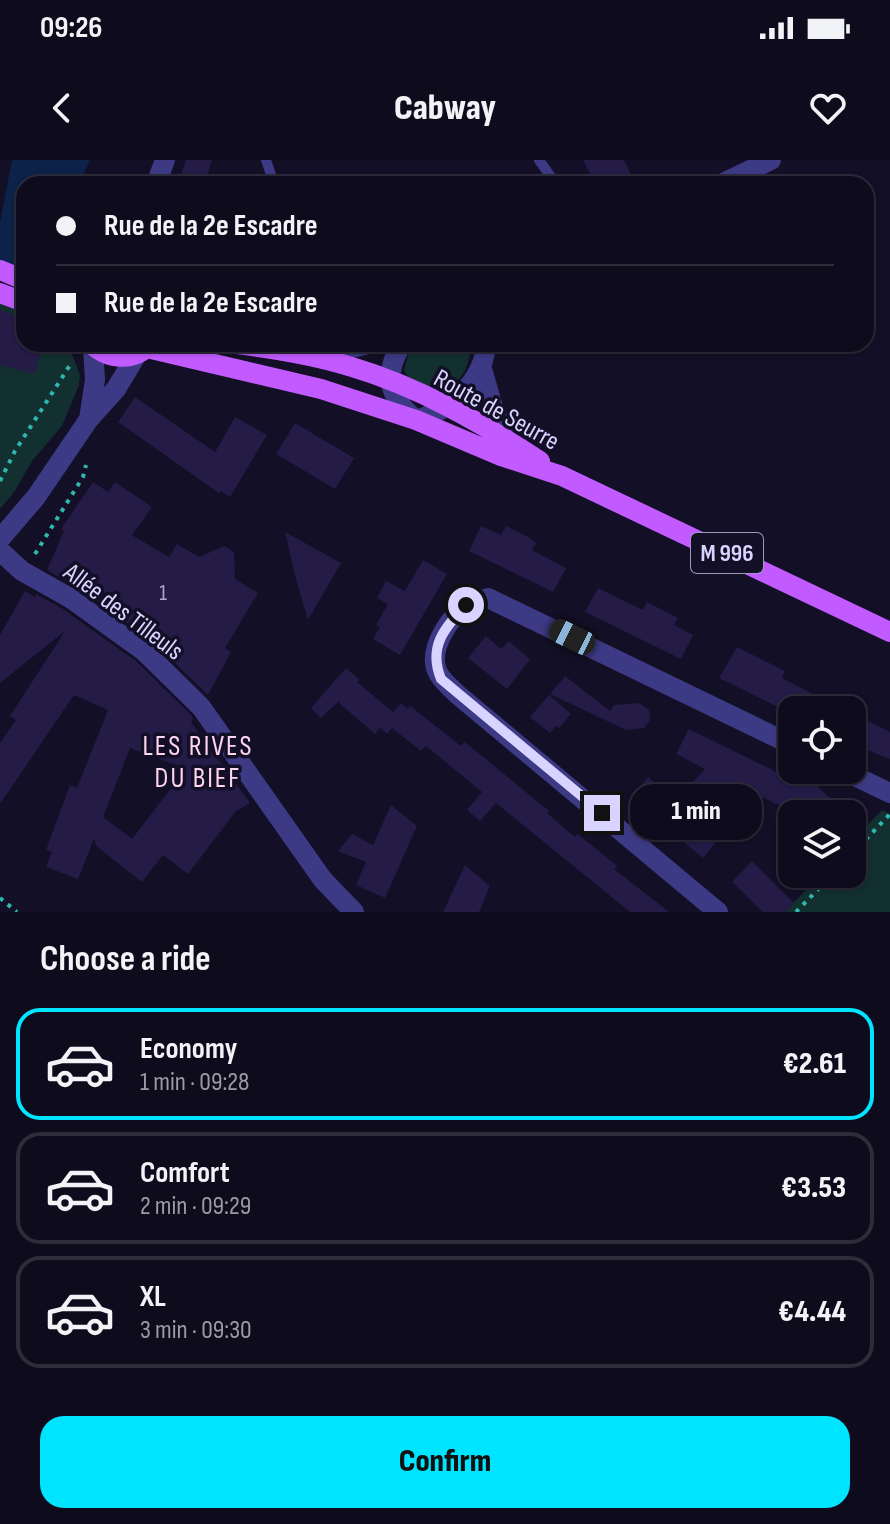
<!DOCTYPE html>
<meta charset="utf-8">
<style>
body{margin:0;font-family:"Sofia Sans Condensed",sans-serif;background:#1c1929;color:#f1f3f6;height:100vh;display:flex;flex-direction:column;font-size:30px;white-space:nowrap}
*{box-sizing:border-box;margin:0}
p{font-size:26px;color:#9b9ba3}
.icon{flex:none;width:44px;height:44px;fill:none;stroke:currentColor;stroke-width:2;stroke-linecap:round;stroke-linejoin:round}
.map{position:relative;height:752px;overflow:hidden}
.sheet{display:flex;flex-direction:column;background:#0e0b1c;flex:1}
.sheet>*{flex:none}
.guide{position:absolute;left:16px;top:16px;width:858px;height:176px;border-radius:24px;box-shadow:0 2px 6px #0004,0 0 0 2px #2e2b3b;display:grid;align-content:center;height:176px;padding:0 40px;background:#0e0b1c}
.controls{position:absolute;left:778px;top:536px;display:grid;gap:16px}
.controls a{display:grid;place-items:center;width:88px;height:88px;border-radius:16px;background:#0e0b1c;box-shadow:0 2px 6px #0004,0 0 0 2px #2e2b3b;font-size:40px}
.end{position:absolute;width:36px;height:36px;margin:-18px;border:10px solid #d9d4ff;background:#111;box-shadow:0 0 0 4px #111}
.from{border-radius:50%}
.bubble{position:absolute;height:56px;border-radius:24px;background:#0e0b1c;box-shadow:0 2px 6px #0004,0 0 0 2px #2e2b3b;font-size:26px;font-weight:800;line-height:56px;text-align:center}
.car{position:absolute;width:24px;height:48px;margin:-24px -12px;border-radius:10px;box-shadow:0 0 6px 2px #0007;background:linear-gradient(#222 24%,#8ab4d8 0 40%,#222 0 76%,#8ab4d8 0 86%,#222 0)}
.guide b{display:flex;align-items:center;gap:28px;height:76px;font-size:30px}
.guide b+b{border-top:2px solid #2e2b3b}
.guide i{width:20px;height:20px;background:#f1f3f6}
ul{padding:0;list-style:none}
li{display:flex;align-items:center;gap:24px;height:112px;margin:0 16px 12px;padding:0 24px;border:4px solid #2e2b3b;border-radius:24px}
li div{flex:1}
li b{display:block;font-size:30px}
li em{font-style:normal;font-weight:800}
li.on{border-color:#00e5ff}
li>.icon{width:72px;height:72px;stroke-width:1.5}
h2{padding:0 40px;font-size:36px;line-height:96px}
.action{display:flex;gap:16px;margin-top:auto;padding:16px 40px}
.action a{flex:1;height:92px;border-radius:24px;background:#00e5ff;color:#111;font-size:32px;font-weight:800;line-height:92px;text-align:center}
.status{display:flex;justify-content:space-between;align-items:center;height:56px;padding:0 40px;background:#0e0b1c;direction:ltr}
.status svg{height:22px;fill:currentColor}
header{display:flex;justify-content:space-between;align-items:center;height:104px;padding:0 40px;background:#0e0b1c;font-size:36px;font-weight:800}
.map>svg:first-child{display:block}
</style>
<div class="status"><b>09:26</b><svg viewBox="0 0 49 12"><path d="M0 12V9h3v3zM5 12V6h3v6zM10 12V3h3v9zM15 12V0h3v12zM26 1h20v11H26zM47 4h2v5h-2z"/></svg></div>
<header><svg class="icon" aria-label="back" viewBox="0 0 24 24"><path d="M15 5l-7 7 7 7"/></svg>Cabway<svg class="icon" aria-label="heart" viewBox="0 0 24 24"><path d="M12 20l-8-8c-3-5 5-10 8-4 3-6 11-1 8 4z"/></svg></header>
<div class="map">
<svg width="890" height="752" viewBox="0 0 890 752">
<rect width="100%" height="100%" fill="#130f26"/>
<path fill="#12302f" d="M0,138l4,7 20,7v32h44l12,31 -1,10 -17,41 -30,35 -17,30 -15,18z
M418,184h53c-1,12 -4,29 -14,37 -14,13 -44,6 -53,-10l4,-16z
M882,650l8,4v98h-105l36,-38h31v-33z"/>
<path fill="#0c2248" d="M12,0h78l-11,24h-55v86l-24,-10v-37z"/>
<path fill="#241b47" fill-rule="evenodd" d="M186,0h26l-7,24h-28z
M583,0h41l9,19 -11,5h-27z
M0,150l24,8v26h19l-9,30 -34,-9z
M135,237l80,55 20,-35 32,18 -37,62 -9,-6 -2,2 -101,-71z
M295,263l59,35 -19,31 -59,-35z
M93,322l15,10 7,-10 37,25 -20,28 37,22 8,-13 22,13 25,-11 10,6 1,27 23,14 -33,55 6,4 -23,43 -55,-53 -76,-55 -30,-17 17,-39 -3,-2z
M481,366l20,9 5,-9 22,11 8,6 -4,7 34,18 -13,24 -84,-41z
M285,372l56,31 -33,57 -12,-41z
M423,400l24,14 -47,81 -27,-16 7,-12 -4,-2 12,-21 -11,-6 9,-17 19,10z
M598,428l45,22 4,-8 31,16 -4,7 19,10 -12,24 -96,-47z
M25,431l10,6 1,-3 27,15 74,53 54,53 2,4 -2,3 59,81 -14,8 -48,63 -25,-19 -21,27 -46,-36 -2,-7 -16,40 -32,-12 6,-15 -6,-2 24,-65 7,3 31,-78 -34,-15 -74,109v-61l16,-23 -6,-4 55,-85 -65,52v-48zM130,588l48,18 -9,13 6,4 -43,56 -29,-22z
M486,476l15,13 8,-8 21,18 -23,30 -39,-31z
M737,487l48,24 -3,7 33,17 -7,15h-24l-65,-32z
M346,508l14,12 -3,2 36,30 8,-9 7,6 2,-3 51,40 4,-4 84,69 -2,2 28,24 3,-3 39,32 -3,3 55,43h-39l-134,-109 -16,18 -13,-11 15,-18 -56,-46 -5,5 -29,-23 -5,6 -7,-6 -5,6 -36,-31 1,-3 -19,18 -10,-10z
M565,516l45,35 4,-6 26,-2 9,7 1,10 -6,8 -18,2 -76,-36z
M549,535l22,19 -12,14 -3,-2 -6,7 -20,-16z
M852,553l38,19v27l-38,-15z
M689,569l112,55 6,-8 39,38h-49l-64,-31 -3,7 -15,-8 -24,31 29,24 -17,21 -73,-59 18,-22 28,24 29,-32 -29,-15z
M391,645l26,21 -32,72 -29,-13 10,-23 -28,-11 14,-17 21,11z
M752,701l42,42 -9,9h-22l-31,-30z
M465,705l25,21 -11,26h-36z"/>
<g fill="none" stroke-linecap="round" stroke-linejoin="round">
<path stroke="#2fb8b0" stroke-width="4" stroke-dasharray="4 6" stroke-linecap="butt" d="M0,321l15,-30 57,-89
M35,394l48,-77 3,-12
M852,694l38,-40
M0,738l17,14
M796,752l37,-38"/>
<path stroke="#3d3a85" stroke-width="10" d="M266,0l8,24
M539,0l17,24"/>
<path stroke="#3d3a85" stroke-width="20" d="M156,24l9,-24
M89,259l6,-39 -2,-34
M0,379l36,-42 53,-78 27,-30 21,-35
M0,391l22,20 48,27 75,54 56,55 122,173 31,32
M842,610l48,23
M718,752l-261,-218c-9,-9 -21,-18 -22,-31 -2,-20 15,-45 29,-56 7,-5 17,-7 24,-9l304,147"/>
<path stroke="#3d3a85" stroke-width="20" d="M721,24l50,-24
M402,184c-20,31 -13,53 14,76 34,-9 68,-39 70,-76
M316,197l52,-13
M482,209l11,38 15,33"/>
<path stroke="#c25bff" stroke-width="20" d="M0,110l24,10
M0,133l24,9
M91,184c18,16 43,18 60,0
M237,184c39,5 78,11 115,23 67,20 130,56 188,94
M147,188l174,41 95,31 85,36 61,20 328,156"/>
</g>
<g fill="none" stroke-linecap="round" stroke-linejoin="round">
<path stroke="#d9d4ff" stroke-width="10" d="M466,445c-22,23 -38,42 -25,74l161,134"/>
</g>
<g text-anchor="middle" stroke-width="7" stroke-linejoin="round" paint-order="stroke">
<g font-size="22" fill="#aca6d1">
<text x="163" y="440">1</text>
</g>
<rect fill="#130f26" stroke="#9e99be" stroke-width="2" x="691" y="373" width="72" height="40" rx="6"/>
<g font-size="24" font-weight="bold" fill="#d9d4ff">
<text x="727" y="401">M 996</text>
</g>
<g font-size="26" fill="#d9d4ff" stroke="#130f26">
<text transform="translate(497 249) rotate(29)" y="9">Route de Seurre</text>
<text transform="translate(124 451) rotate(37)" y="9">Allée des Tilleuls</text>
</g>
<g font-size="28" letter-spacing="2" fill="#ffd6f0" stroke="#130f26">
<text x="198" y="595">LES RIVES<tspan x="198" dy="32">DU BIEF</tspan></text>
</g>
</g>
</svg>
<div class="controls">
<a><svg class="icon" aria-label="locate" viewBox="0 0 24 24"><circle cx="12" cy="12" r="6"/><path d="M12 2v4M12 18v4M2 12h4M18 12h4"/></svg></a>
<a><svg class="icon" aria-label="layers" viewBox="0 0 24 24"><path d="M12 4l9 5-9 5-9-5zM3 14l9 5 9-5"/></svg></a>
</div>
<i class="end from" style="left:466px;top:445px"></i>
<i class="end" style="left:602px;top:653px"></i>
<div class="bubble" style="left:630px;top:624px;width:132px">1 min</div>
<i class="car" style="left:572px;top:477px;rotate:296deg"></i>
<div class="guide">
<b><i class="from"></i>Rue de la 2e Escadre</b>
<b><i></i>Rue de la 2e Escadre</b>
</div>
</div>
<section class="sheet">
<h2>Choose a ride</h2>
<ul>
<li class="on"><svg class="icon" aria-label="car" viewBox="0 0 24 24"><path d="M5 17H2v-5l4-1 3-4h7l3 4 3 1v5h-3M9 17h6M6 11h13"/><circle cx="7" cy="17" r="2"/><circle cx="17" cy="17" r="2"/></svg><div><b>Economy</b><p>1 min · 09:28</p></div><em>€2.61</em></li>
<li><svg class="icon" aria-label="car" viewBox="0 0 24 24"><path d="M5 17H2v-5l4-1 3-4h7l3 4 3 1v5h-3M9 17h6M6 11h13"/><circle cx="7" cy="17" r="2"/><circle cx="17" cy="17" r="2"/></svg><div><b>Comfort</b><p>2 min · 09:29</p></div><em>€3.53</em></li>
<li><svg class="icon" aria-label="car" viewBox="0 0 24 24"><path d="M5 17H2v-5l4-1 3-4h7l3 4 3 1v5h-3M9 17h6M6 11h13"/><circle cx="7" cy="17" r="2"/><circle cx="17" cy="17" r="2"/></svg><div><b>XL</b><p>3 min · 09:30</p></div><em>€4.44</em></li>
</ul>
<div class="action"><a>Confirm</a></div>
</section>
